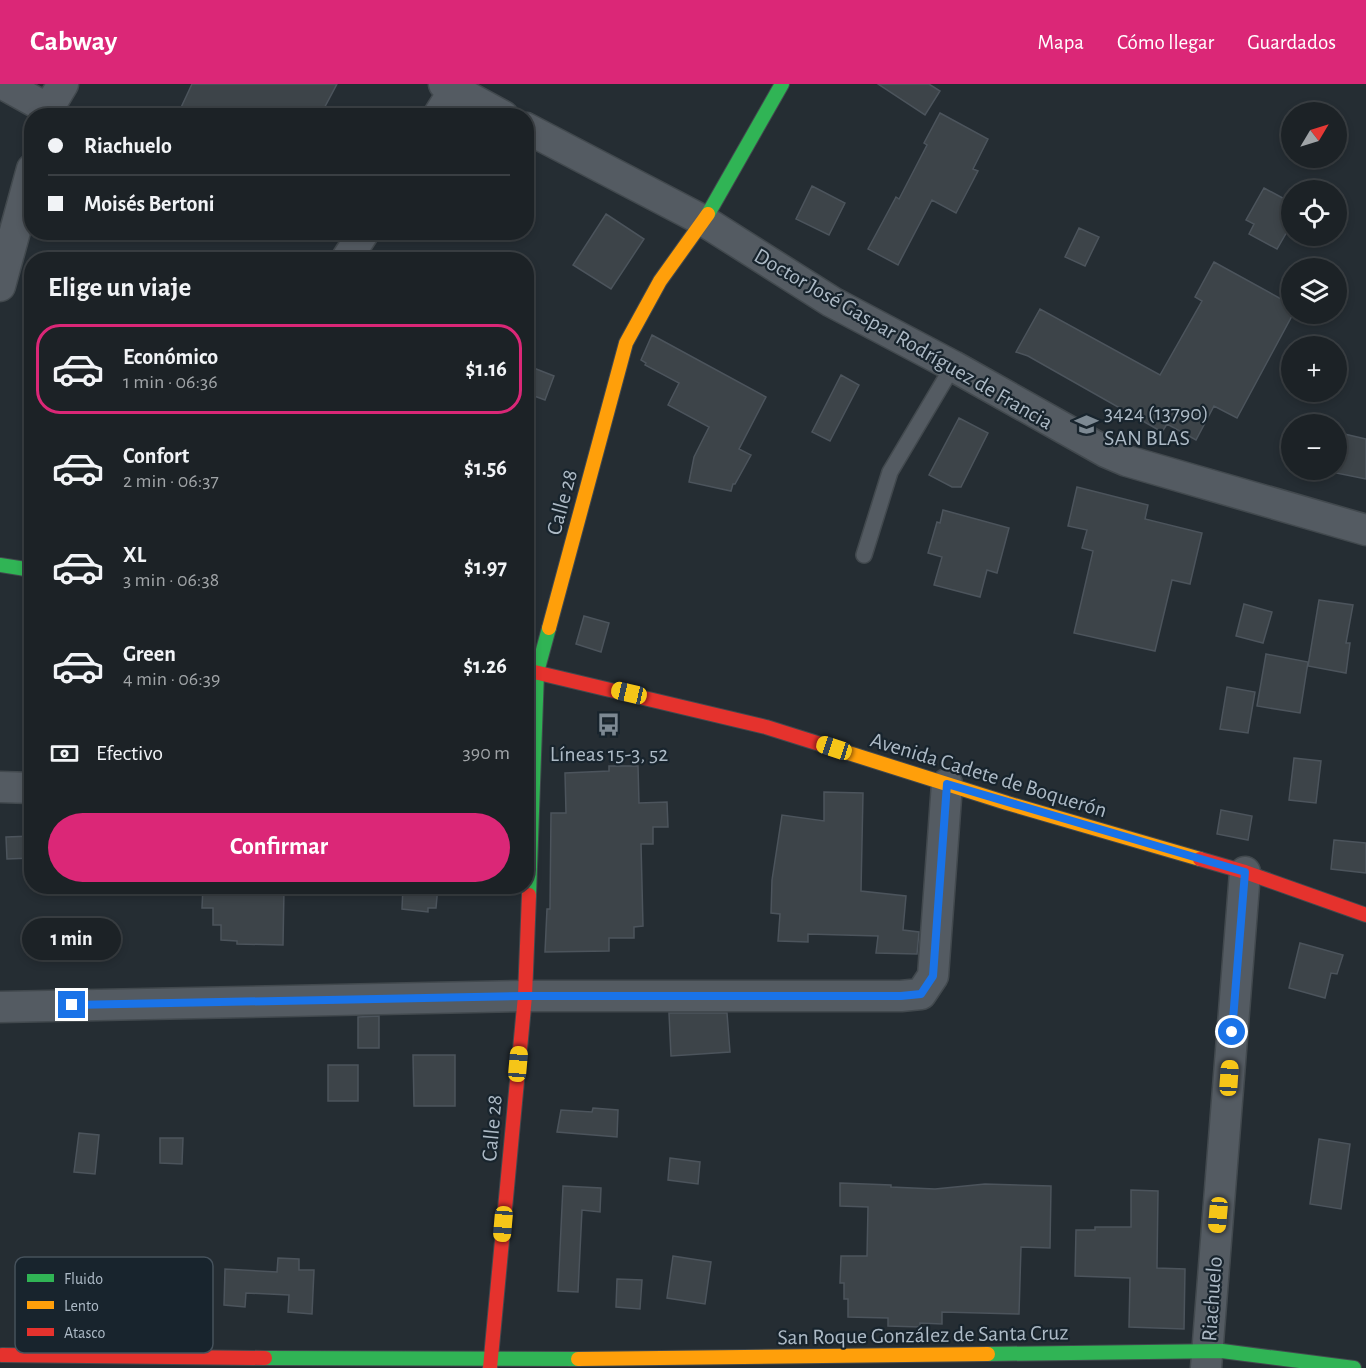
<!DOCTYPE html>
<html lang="es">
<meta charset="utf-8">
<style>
body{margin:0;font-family:"Alegreya Sans",sans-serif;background:#252a2e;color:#f1f3f6;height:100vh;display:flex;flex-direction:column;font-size:22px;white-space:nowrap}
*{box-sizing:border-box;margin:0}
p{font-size:20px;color:#a0a4a7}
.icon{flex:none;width:33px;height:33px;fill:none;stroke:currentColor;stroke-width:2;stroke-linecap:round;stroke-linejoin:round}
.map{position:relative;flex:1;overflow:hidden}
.details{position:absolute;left:24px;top:168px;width:510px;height:642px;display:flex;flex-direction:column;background:#1c2226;border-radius:24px;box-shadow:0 3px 9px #0003,0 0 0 2px #3a3f43}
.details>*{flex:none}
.guide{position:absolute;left:24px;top:24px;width:510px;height:132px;border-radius:24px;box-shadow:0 3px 9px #0003,0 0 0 2px #3a3f43;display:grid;align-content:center;height:132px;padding:0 24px;background:#1c2226}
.needle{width:39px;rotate:52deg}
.fabs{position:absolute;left:1281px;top:18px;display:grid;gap:12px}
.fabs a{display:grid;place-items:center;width:66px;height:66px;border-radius:50%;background:#1c2226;box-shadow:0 3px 9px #0003,0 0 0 2px #3a3f43;font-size:30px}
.end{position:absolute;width:27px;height:27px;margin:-14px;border:8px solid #1a73e8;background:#fff;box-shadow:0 0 0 3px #fff}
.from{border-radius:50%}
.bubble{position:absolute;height:42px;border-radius:21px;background:#1c2226;box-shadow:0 3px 9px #0003,0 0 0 2px #3a3f43;font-size:20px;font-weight:700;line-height:42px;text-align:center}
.car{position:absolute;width:18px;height:36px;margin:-18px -9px;border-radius:8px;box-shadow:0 0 4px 2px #0007;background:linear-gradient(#f5c518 24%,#345 0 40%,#f5c518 0 76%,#345 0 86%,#f5c518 0)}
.guide b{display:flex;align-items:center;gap:21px;height:57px;font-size:22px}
.guide b+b{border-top:2px solid #3a3f43}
.guide i{width:15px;height:15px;background:#f1f3f6}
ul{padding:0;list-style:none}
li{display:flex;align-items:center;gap:18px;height:90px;margin:0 12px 9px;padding:0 12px;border:3px solid transparent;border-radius:24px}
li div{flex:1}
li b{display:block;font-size:22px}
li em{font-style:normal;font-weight:700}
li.active{border-color:#db2777}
li>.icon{width:54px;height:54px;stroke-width:1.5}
h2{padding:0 24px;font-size:27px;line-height:72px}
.pay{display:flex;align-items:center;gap:15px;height:66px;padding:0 24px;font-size:22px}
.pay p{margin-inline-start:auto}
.action{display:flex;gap:12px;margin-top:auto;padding:12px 24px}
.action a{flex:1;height:69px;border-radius:36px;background:#db2777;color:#fff;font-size:24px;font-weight:700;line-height:69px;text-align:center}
header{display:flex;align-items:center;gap:36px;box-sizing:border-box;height:84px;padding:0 30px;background:#db2777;color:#fff}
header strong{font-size:28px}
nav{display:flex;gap:33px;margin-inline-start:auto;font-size:21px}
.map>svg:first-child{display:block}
</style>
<header>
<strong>Cabway</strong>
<nav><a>Mapa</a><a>Cómo llegar</a><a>Guardados</a></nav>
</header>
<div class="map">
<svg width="1366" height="1284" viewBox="0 0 1366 1284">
<rect width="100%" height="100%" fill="#252d33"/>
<path fill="#3d4449" stroke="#4c545c" stroke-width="1.5" d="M192,0h145l-17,32h-143z
M878,0h51l11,7 -15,24z
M940,29l48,26 -15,30 5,2 -22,42 -24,-13 -34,65 -30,-16 28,-52 3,2 28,-54 -3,-2z
M812,102l33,17 -16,32 -33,-16z
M1264,104l28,15v20l-15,26 -28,-15 5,-10 -8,-4z
M606,130l38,25 -33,50 -38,-24z
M1079,144l20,9 -14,29 -20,-9z
M1214,178l78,43 1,9 -56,104 -23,-12 -18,34 -29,-16 -5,8 -134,-76 -12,-4 24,-43 120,66 42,-74 -7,-4z
M652,251l114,62 -27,52 12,6 -16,29h-2l-2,7 -42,-9 5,-25 15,-30 -41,-22 11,-22 -34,-18 1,-2 -5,-3z
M526,281l28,11 -9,24 -19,-7z
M841,291l18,10 -29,56 -18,-9z
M959,334l29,15 -27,54h-9l-23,-12z
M1336,348l30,7v40l-30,-6z
M1077,403l71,18 -3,14 57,14 -12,51 -18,-4 -17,71 -81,-18 19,-82 -11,-3 5,-18 -19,-4z
M943,426l66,18 -12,45 -10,-3 -7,27 -46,-12 8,-28 -14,-4 9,-31 3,1z
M1319,516l34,5 -7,38h4l-4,30 -38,-7z
M1244,520l28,8 -9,31 -27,-7z
M584,532l25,7 -8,29 -25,-8z
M1266,570l42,8 -8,51 -43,-7z
M1227,603l28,5 -7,41 -28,-4z
M1294,674l27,3 -5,42 -27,-3z
M609,682h29l1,37 28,-1 1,25h-15v17h-12l2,82 -9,1v11h-25v13l-64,1 2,-43h3l1,-96h15l-1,-40 44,-2z
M824,708l39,1 -2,98 45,5 -3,34 16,2 -2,22 -41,-1 2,-17 -70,-2v8l-30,-1 2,-27 -9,-1 1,-33 10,-65 42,6z
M1221,726l31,6 -4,24 -31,-6z
M32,752v22l-25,1 -1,-22z
M1334,756l32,3v30l-35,-4z
M203,802l81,3 -1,56 -46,-1v-3l-16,-1v-15h-8v-17h-11z
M403,802h35l-2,22h-8v4l-26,-3z
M1300,859l43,12 -6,19 -6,-1 -6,25 -36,-10z
M669,929h58l3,39 -59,4z
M379,932v32h-21v-31z
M413,971h42v51h-41z
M328,981h30v36h-30z
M593,1024l25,2 -1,27 -60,-5 4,-22 31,2z
M79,1049l20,2 -4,39 -21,-2z
M160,1054h23l-1,26 -22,-1z
M1319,1055l31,5 -9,65 -31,-5z
M670,1074l30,4 -2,22 -30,-4z
M840,1099l51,2v2l44,2 50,-5 66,2 -1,62 -29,-1 -2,67 -77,-2v12l-22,-1v4l-32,-1v-8l-40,-1v-18h-4v-16h-4l1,-27h26l1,-49 -28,-1z
M563,1102l38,2 -1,24 -18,-2 -4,82 -20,-1z
M1131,1106l27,1 -1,77 28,1 -1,60 -55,-2 1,-49 -55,-2 1,-46h19v-3h36z
M673,1172l38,6 -6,42 -38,-6z
M278,1174l21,1v11h15l-2,44 -24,-2 1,-17 -43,-2 -1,14 -21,-2 1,-36 52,3z
M617,1195l25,1 -2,29 -24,-2z"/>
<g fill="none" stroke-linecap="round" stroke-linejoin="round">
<defs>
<path id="lane" d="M864,471l26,-83 63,-106"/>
<path id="street" d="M3,0l45,25
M444,0l59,32
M46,32l2,-7 15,-25
M438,32l20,-32
M526,44l178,93 128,81 121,64 153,86 21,9 239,69
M346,176l18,-28
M0,202l32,-117
M0,703l32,1
M0,923l525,-11h376l20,-2 12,-18 14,-192
M1206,1284l39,-496"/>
<path id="fast" d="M708,130l74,-130
M0,481l32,5
M529,811l8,-223 12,-44
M988,1270l234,-3 132,17
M265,1274l313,1"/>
<path id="slow" d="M549,544l77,-285 34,-62 48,-67
M820,660l187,59 193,56
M578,1275l410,-5"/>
<path id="jam" d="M526,586l240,57 54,17
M1200,775l45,13 121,43
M2,1271l263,3
M490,1284l35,-372 4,-101"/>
</defs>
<use href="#lane" stroke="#42494e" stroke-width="18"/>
<use href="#street" stroke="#42494e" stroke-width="33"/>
<use href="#fast" stroke="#42494e" stroke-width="16"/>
<use href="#slow" stroke="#42494e" stroke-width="16"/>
<use href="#jam" stroke="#42494e" stroke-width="16"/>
<use href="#lane" stroke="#545b62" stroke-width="15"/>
<use href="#street" stroke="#545b62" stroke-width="30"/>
<use href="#fast" stroke="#30b455" stroke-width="14"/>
<use href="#slow" stroke="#ff9f0a" stroke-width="14"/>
<use href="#jam" stroke="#e5322d" stroke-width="14"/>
</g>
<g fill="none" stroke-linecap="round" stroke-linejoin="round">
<path stroke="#1a73e8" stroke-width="8" d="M72,921l453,-9h376l20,-2 12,-18 14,-192 298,88 -13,160"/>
</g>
<defs>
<symbol id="school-bare" viewBox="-9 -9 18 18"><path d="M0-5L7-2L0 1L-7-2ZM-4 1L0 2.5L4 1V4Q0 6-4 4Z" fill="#7d8993" stroke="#18242d" stroke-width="2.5" paint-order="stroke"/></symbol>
<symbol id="bus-bare" viewBox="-9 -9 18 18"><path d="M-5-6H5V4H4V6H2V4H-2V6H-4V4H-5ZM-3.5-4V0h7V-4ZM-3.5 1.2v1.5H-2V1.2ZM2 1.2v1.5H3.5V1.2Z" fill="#7d8993" stroke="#18242d" stroke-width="2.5" paint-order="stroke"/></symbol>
</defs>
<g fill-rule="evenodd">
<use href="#school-bare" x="1070" y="324" width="33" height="33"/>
<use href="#bus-bare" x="592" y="624" width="33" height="33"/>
</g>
<g text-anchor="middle" stroke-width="4.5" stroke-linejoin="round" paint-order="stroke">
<g font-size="22" fill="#adbac6" stroke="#18242d">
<text transform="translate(904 254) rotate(30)" y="8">Doctor José Gaspar Rodríguez de Francia</text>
<text transform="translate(561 418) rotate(-75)" y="8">Calle 28</text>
<text transform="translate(989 690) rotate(17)" y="8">Avenida Cadete de Boquerón</text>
<text transform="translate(491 1044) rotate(-85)" y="8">Calle 28</text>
<text transform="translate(1211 1215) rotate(-86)" y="8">Riachuelo</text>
<text transform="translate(923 1250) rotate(-1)" y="8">San Roque González de Santa Cruz</text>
</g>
<g font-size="22" fill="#adbac6" stroke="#18242d" text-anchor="start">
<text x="1104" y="336">3424 (13790)<tspan x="1104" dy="25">SAN BLAS</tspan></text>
<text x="609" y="677" text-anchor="middle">Líneas 15-3, 52</text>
</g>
</g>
<rect x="15" y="1173" width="198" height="96" rx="9" fill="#18242d" stroke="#45515b" stroke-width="1.5"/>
<rect x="27" y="1190" width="27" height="8" fill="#30b455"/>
<rect x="27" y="1217" width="27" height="8" fill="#ff9f0a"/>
<rect x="27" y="1244" width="27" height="8" fill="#e5322d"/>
<g font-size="16" fill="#adbac6">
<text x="64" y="1200">Fluido</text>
<text x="64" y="1227">Lento</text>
<text x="64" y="1254">Atasco</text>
</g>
</svg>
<div class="fabs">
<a><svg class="needle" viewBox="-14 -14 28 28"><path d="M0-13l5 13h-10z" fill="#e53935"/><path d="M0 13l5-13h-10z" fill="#a0a4a7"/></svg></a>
<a><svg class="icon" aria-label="locate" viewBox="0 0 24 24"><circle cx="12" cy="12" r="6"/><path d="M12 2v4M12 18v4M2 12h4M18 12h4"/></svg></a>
<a><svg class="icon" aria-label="layers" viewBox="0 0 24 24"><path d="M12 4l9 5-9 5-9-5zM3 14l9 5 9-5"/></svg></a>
<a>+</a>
<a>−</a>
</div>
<i class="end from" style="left:1232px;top:948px"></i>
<i class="end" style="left:72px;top:921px"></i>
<div class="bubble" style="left:22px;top:834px;width:99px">1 min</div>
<i class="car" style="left:629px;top:609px;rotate:283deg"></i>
<i class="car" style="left:834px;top:664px;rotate:288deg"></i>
<i class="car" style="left:518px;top:980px;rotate:5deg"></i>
<i class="car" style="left:1229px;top:994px;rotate:4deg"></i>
<i class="car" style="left:1218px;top:1131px;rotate:185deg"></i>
<i class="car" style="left:503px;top:1140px;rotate:185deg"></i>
<div class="guide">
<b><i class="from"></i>Riachuelo</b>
<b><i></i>Moisés Bertoni</b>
</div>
<section class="details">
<h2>Elige un viaje</h2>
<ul>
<li class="active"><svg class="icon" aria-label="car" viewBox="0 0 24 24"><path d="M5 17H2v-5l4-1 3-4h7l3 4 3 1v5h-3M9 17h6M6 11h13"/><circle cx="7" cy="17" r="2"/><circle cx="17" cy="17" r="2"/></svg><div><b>Económico</b><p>1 min · 06:36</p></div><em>$1.16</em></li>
<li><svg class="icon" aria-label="car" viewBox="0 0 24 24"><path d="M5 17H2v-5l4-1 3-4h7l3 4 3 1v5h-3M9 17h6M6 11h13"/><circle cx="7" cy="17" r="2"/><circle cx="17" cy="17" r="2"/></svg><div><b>Confort</b><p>2 min · 06:37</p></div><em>$1.56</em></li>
<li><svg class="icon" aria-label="car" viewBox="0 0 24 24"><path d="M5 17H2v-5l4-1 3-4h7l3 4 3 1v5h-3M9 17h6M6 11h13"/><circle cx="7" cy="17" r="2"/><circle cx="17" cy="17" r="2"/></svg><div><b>XL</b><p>3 min · 06:38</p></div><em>$1.97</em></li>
<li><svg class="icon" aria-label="car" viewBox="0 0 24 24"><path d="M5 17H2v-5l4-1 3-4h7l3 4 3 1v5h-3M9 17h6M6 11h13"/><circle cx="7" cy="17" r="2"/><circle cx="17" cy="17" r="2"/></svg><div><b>Green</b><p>4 min · 06:39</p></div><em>$1.26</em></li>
</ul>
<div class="pay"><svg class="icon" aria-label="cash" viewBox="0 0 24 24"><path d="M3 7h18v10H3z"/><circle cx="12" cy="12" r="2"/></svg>Efectivo<p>390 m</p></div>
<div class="action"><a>Confirmar</a></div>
</section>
</div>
